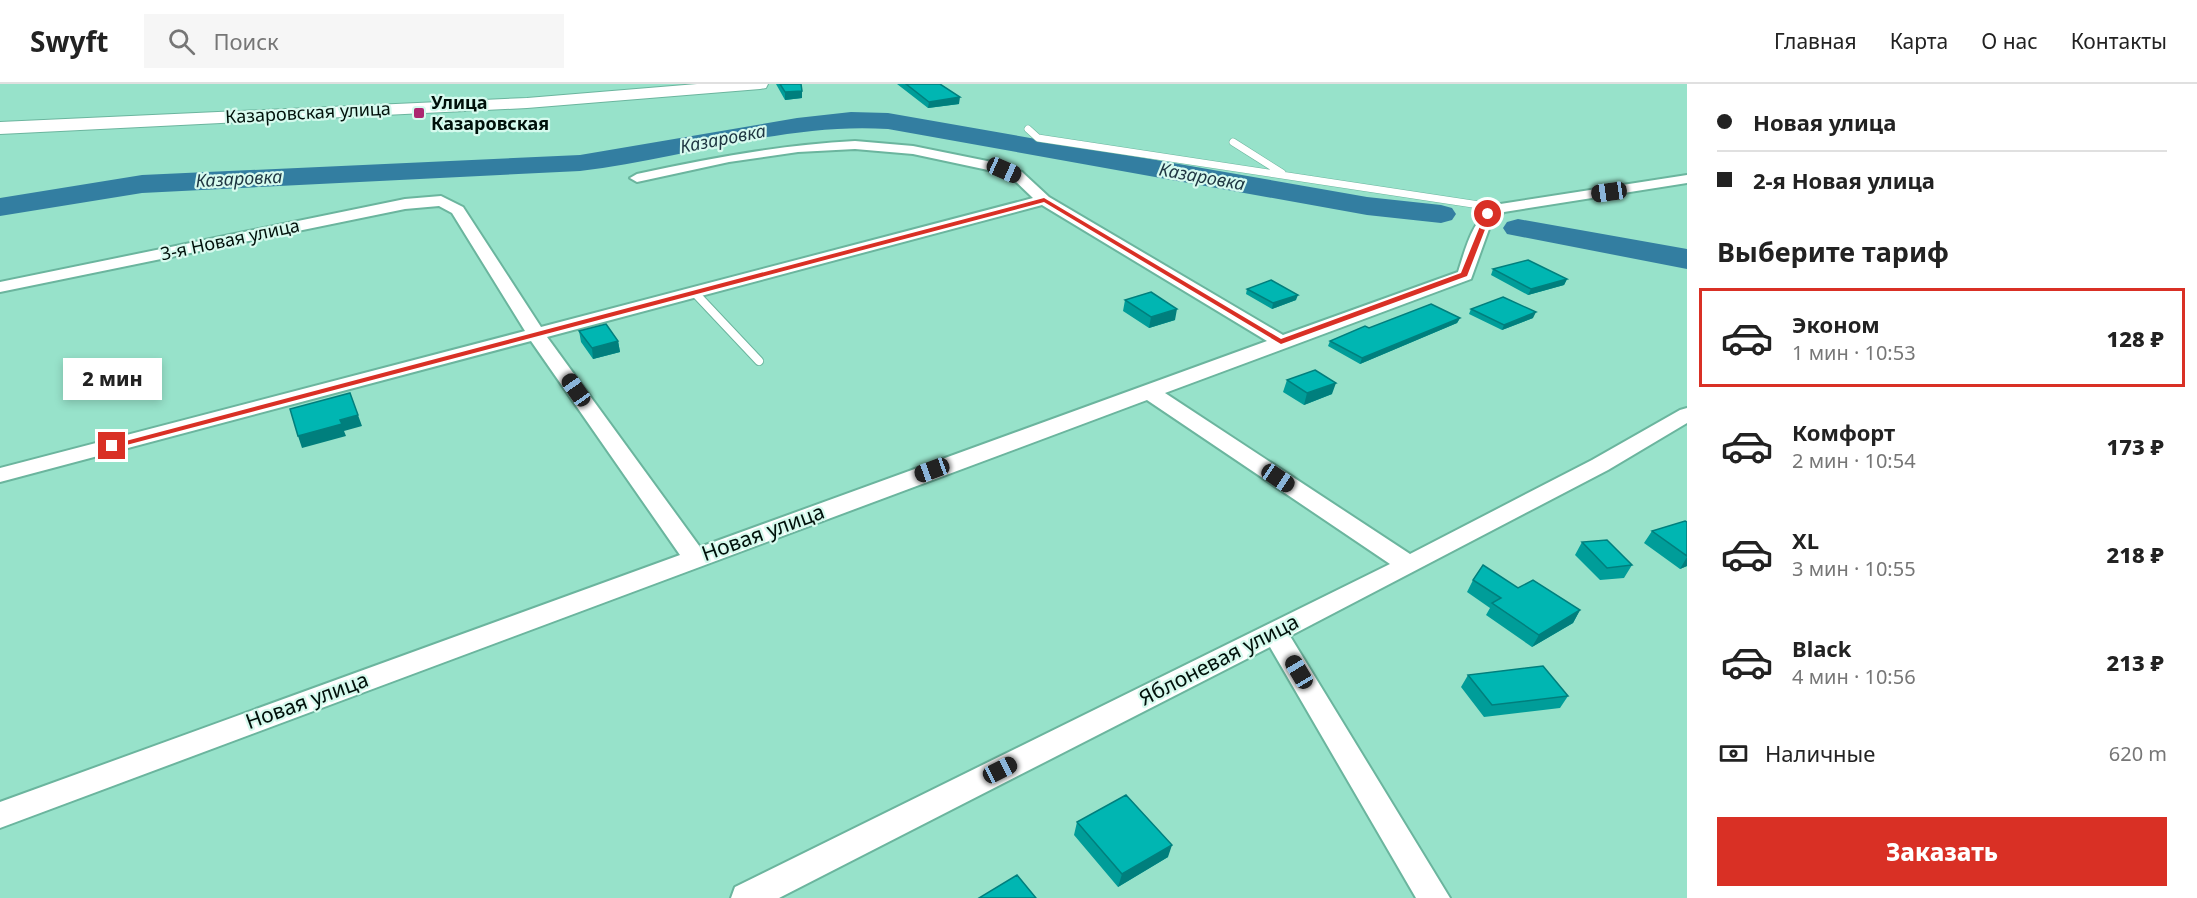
<!DOCTYPE html>
<html lang="ru">
<meta charset="utf-8">
<style>
body{margin:0;font-family:"Noto Sans",sans-serif;background:#f6f6f6;color:#222;height:100vh;display:flex;flex-direction:column;font-size:22px;white-space:nowrap}
*{box-sizing:border-box;margin:0}
p{font-size:20px;color:#767676}
.icon{flex:none;width:33px;height:33px;fill:none;stroke:currentColor;stroke-width:2;stroke-linecap:round;stroke-linejoin:round}
.map{position:relative;flex:1;overflow:hidden}
.panel{display:flex;flex-direction:column;background:#fff;width:510px}
.panel>*{flex:none}
.hud{display:grid;align-content:center;height:132px;padding:0 30px;background:#fff}
.end{position:absolute;width:27px;height:27px;margin:-14px;border:8px solid #d93025;background:#fff;box-shadow:0 0 0 3px #fff}
.from{border-radius:50%}
.bubble{position:absolute;height:42px;border-radius:0px;background:#fff;box-shadow:0 3px 9px #0003;font-size:20px;font-weight:800;line-height:42px;text-align:center}
.car{position:absolute;width:18px;height:36px;margin:-18px -9px;border-radius:8px;box-shadow:0 0 4px 2px #0007;background:linear-gradient(#222 24%,#8ab4d8 0 40%,#222 0 76%,#8ab4d8 0 86%,#222 0)}
.hud b{display:flex;align-items:center;gap:21px;height:57px;font-size:22px}
.hud b+b{border-top:2px solid #e0e0e0}
.hud i{width:15px;height:15px;background:#222}
ul{padding:0;list-style:none}
li{display:flex;align-items:center;gap:18px;height:99px;margin:0 12px 9px;padding:0 18px;border:3px solid transparent;border-radius:0px}
li div{flex:1}
li b{display:block;font-size:22px}
li em{font-style:normal;font-weight:800}
li.current{border-color:#d93025}
li>.icon{width:54px;height:54px;stroke-width:1.5}
h2{padding:0 30px;font-size:27px;line-height:72px}
.pay{display:flex;align-items:center;gap:15px;height:66px;padding:0 30px;font-size:22px}
.pay p{margin-inline-start:auto}
.primary-button{display:flex;gap:12px;margin-top:auto;padding:12px 30px}
.primary-button a{flex:1;height:69px;border-radius:0px;background:#d93025;color:#fff;font-size:24px;font-weight:800;line-height:69px;text-align:center}
header{display:flex;align-items:center;gap:36px;box-sizing:border-box;height:84px;padding:0 30px;background:#fff;border-bottom:2px solid #e0e0e0}
header strong{font-size:28px}
nav{display:flex;gap:33px;margin-inline-start:auto;font-size:21px}
.search{width:420px;height:54px;background:#f6f6f6;display:flex;align-items:center;gap:15px;box-sizing:border-box;padding:0 21px;border-radius:0px;color:#767676;font-size:22px}
main{display:flex;flex:1;min-height:0}
.map>svg:first-child{display:block}
</style>
<header>
<strong>Swyft</strong>
<div class="search"><svg class="icon" aria-label="search" viewBox="0 0 24 24"><circle cx="10" cy="10" r="6"/><path d="M15 15l6 6"/></svg>Поиск</div>
<nav><a>Главная</a><a>Карта</a><a>О нас</a><a>Контакты</a></nav>
</header>
<main>
<div class="map">
<svg width="1687" height="814" viewBox="0 0 1687 814">
<rect width="100%" height="100%" fill="#97e2ca"/>
<g fill="none" stroke-linecap="round" stroke-linejoin="round">
<path fill="#337ea1" fill-rule="evenodd" d="M851,28l37,1 479,84 74,8 11,3 4,6 -4,6 -11,3 -74,-8 -479,-86c-101,-7 -207,30 -308,42l-438,22 -142,23v-18l142,-23 438,-20 217,-37z
M1518,135l169,30v20l-180,-35 -4,-6 4,-6z"/>
<defs>
<path id="lane-far1" d="M1028,45l10,9 461,70
M1233,58l49,31"/>
<path id="lane" d="M694,208l65,69"/>
<path id="street" d="M855,57l58,5 84,17 25,9 27,25 234,138 175,-63c8,-25 14,-51 36,-67l193,-30v8l-183,29 -15,17 -18,50 -306,114 245,161 182,-94 88,-50 7,-2v15l-79,47 -318,166 160,262h-34l-146,-251 -491,251h-48l4,-11 655,-323 -243,-164 -1147,428v-26l680,-247 -149,-214 -531,141v-14l525,-137 -73,-118 -13,-7 -34,3 -405,83v-10l405,-83 36,-3 22,11 78,120 492,-129 -21,-20 -24,-8 -75,-16 -58,-5 -57,3 -69,10 -92,20 -7,-4 7,-4c73,-16 144,-29 218,-33zM1042,121l225,136 -567,206 -153,-210z"/>
<path id="secondary" d="M697,0h71l-2,4 -6,1 -233,19 -527,26v-12l527,-24z"/>
</defs>
<use href="#lane-far1" stroke="#6bb59e" stroke-width="8"/>
<use href="#lane" stroke="#6bb59e" stroke-width="10"/>
<use href="#street" stroke="#6bb59e" stroke-width="4"/>
<use href="#secondary" stroke="#6bb59e" stroke-width="2"/>
<use href="#lane-far1" stroke="#fff" stroke-width="7"/>
<use href="#lane" stroke="#fff" stroke-width="8"/>
<use href="#street" fill="#fff" fill-rule="evenodd"/>
<use href="#secondary" fill="#fff" fill-rule="evenodd"/>
</g>
<path fill="#009d99" d="M776,0h25l1,14 -17,2z
M897,0h43l19,20 -31,4z
M1493,185l74,10 -3,6 -36,10 -37,-20z
M1247,205l49,11 -24,9 -26,-15z
M1125,216l50,20 -26,8 -26,-17z
M1471,225l62,9 -31,12 -33,-16z
M1460,234l-3,5 -97,41 -32,-18 2,-5z
M579,247l39,10 2,11 -27,7 -12,-17z
M1287,296l45,14 -28,11 -21,-13z
M1687,438v44l-7,3 -36,-26 8,-12z
M1582,458l50,23 -8,13 -24,2 -25,-25z
M1473,496l45,8 62,22 -7,13 -41,24 -46,-32 4,-7 -23,-16z
M1468,591l100,21 -8,12 -76,9 -23,-30z
M1077,738l91,35 -50,30 -44,-52z"/>
<path fill="#007f7d" d="M802,7v7l-17,2v-8z
M960,13l-1,7 -31,4 1,-6z
M1567,195l-3,6 -36,10 3,-6z
M1298,211l-2,5 -24,9 1,-6z
M1177,225l-2,11 -26,8 2,-11z
M1536,228l-3,6 -31,12 2,-5z
M1460,234l-3,5 -97,41 2,-6z
M618,257l2,11 -27,7 -1,-11z
M1336,299l-4,11 -28,11 3,-12z
M358,331l4,11 -18,5 2,5 -44,12 -4,-12 42,-16z
M1687,473v9l-7,3z
M1580,526l-7,13 -41,24 7,-12z
M1172,761l-4,12 -50,30 4,-13z"/>
<path fill="#00b6b2" stroke="#007f7d" stroke-width="1.5" d="M780,0h21l1,7 -17,1z
M906,0h34l20,13 -31,5z
M1528,176l39,19 -36,10 -38,-20z
M1271,196l27,15 -25,8 -26,-14z
M1151,208l26,17 -26,8 -26,-17z
M1503,213l33,15 -32,13 -33,-16z
M1431,220l29,14 -98,40 -32,-17 35,-15 4,2z
M606,240l12,17 -26,7 -13,-17z
M1315,286l21,13 -29,10 -20,-13z
M350,309l8,22 -18,5 2,4 -44,12 -8,-27z
M1685,437l2,1v34l-35,-25z
M1607,456l25,25 -25,3 -25,-26z
M1483,481l35,23 15,-8 47,30 -41,25 -47,-32 9,-5 -28,-18z
M1543,582l25,30 -76,9 -24,-30z
M1126,711l46,50 -50,29 -45,-52z
M1017,791l19,23h-57z"/>
<path fill="#d93025" d="M1044,114l237,141 180,-66 24,-59 3,-2 3,2 -24,62 -186,68 -237,-142 -929,246 -8,-2z"/>
<rect fill="#ac2770" stroke="#d6faee" stroke-width="2" x="413" y="23" width="12" height="12" rx="3"/>
<g text-anchor="middle" stroke-width="4.5" stroke-linejoin="round" paint-order="stroke">
<g font-size="18" font-weight="bold" fill="#00100a" stroke="#d6faee" text-anchor="start">
<text x="431" y="25">Улица<tspan x="431" dy="21">Казаровская</tspan></text>
</g>
<g font-size="18" fill="#00100a" stroke="#d6faee">
<text transform="translate(308 29) rotate(-3)" y="6">Казаровская улица</text>
<text transform="translate(230 156) rotate(-12)" y="6">3-я Новая улица</text>
</g>
<g font-size="18" font-style="italic" fill="#1e3541" stroke="#d6faee">
<text transform="translate(723 55) rotate(-11)" y="6">Казаровка</text>
<text transform="translate(1202 93) rotate(10)" y="6">Казаровка</text>
<text transform="translate(239 95) rotate(-3)" y="6">Казаровка</text>
</g>
<g font-size="21" fill="#00100a" stroke="#d6faee">
<text transform="translate(763 449) rotate(-20)" y="7">Новая улица</text>
<text transform="translate(1219 576) rotate(-27)" y="7">Яблоневая улица</text>
<text transform="translate(307 617) rotate(-20)" y="7">Новая улица</text>
</g>
</g>
</svg>
<i class="end from" style="left:1488px;top:130px"></i>
<i class="end" style="left:112px;top:362px"></i>
<div class="bubble" style="left:63px;top:274px;width:99px">2 мин</div>
<i class="car" style="left:1004px;top:86px;rotate:114deg"></i>
<i class="car" style="left:1609px;top:108px;rotate:262deg"></i>
<i class="car" style="left:576px;top:306px;rotate:325deg"></i>
<i class="car" style="left:932px;top:386px;rotate:250deg"></i>
<i class="car" style="left:1278px;top:394px;rotate:124deg"></i>
<i class="car" style="left:1299px;top:588px;rotate:329deg"></i>
<i class="car" style="left:1000px;top:686px;rotate:63deg"></i>
</div>
<section class="panel">
<div class="hud">
<b><i class="from"></i>Новая улица</b>
<b><i></i>2-я Новая улица</b>
</div>
<h2>Выберите тариф</h2>
<ul>
<li class="current"><svg class="icon" aria-label="car" viewBox="0 0 24 24"><path d="M5 17H2v-5l4-1 3-4h7l3 4 3 1v5h-3M9 17h6M6 11h13"/><circle cx="7" cy="17" r="2"/><circle cx="17" cy="17" r="2"/></svg><div><b>Эконом</b><p>1 мин · 10:53</p></div><em>128 ₽</em></li>
<li><svg class="icon" aria-label="car" viewBox="0 0 24 24"><path d="M5 17H2v-5l4-1 3-4h7l3 4 3 1v5h-3M9 17h6M6 11h13"/><circle cx="7" cy="17" r="2"/><circle cx="17" cy="17" r="2"/></svg><div><b>Комфорт</b><p>2 мин · 10:54</p></div><em>173 ₽</em></li>
<li><svg class="icon" aria-label="car" viewBox="0 0 24 24"><path d="M5 17H2v-5l4-1 3-4h7l3 4 3 1v5h-3M9 17h6M6 11h13"/><circle cx="7" cy="17" r="2"/><circle cx="17" cy="17" r="2"/></svg><div><b>XL</b><p>3 мин · 10:55</p></div><em>218 ₽</em></li>
<li><svg class="icon" aria-label="car" viewBox="0 0 24 24"><path d="M5 17H2v-5l4-1 3-4h7l3 4 3 1v5h-3M9 17h6M6 11h13"/><circle cx="7" cy="17" r="2"/><circle cx="17" cy="17" r="2"/></svg><div><b>Black</b><p>4 мин · 10:56</p></div><em>213 ₽</em></li>
</ul>
<div class="pay"><svg class="icon" aria-label="cash" viewBox="0 0 24 24"><path d="M3 7h18v10H3z"/><circle cx="12" cy="12" r="2"/></svg>Наличные<p>620 m</p></div>
<div class="primary-button"><a>Заказать</a></div>
</section>
</main>
